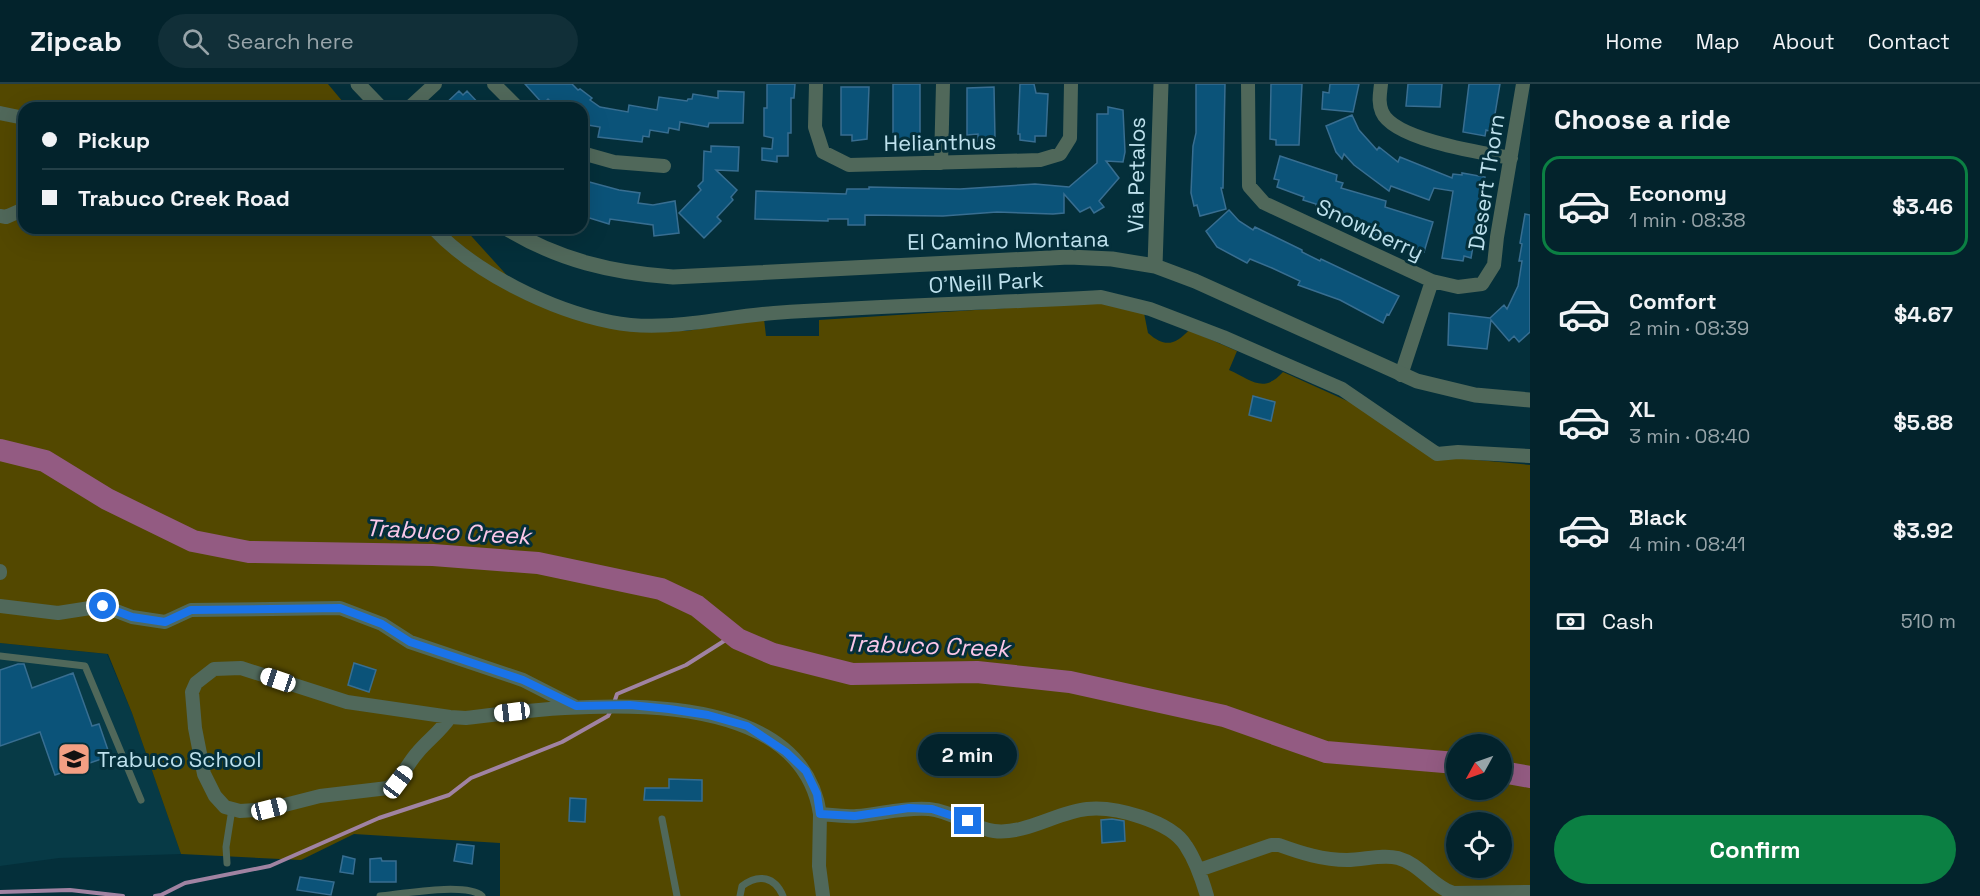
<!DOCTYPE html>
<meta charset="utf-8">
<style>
body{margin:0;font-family:"Space Grotesk",sans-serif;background:#112f38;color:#f1f3f6;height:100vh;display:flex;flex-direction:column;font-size:22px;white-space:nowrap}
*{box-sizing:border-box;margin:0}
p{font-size:20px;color:#97a4a9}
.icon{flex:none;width:33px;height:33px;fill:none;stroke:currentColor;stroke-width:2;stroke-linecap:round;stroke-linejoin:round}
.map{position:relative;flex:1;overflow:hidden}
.sheet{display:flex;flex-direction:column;background:#03232c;width:450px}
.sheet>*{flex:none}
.guide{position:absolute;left:18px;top:18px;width:570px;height:132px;border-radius:18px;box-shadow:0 6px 24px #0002,0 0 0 2px #244048;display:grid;align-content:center;height:132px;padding:0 24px;background:#03232c}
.needle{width:39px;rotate:230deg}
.fabs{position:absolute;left:1446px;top:650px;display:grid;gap:12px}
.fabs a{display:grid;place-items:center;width:66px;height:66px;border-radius:50%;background:#03232c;box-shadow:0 6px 24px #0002,0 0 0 2px #244048;font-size:30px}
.end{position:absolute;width:27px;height:27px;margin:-14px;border:8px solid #1a73e8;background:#fff;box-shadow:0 0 0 3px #fff}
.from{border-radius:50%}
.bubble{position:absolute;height:42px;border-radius:21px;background:#03232c;box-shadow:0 6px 24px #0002,0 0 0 2px #244048;font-size:20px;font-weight:700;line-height:42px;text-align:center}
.car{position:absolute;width:18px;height:36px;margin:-18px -9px;border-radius:8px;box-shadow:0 0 4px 2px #0007;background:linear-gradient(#fff 24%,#345 0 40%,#fff 0 76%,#345 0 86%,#fff 0)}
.guide b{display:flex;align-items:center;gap:21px;height:57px;font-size:22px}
.guide b+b{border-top:2px solid #244048}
.guide i{width:15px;height:15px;background:#f1f3f6}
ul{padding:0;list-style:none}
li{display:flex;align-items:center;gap:18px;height:99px;margin:0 12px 9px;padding:0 12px;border:3px solid transparent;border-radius:18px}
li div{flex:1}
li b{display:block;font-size:22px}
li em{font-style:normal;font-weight:700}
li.on{border-color:#0b8043}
li>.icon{width:54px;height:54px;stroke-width:1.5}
h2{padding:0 24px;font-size:27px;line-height:72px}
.pay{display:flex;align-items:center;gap:15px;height:66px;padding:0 24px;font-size:22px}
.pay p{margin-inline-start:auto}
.cta{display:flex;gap:12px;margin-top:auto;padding:12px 24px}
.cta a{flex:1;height:69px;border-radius:36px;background:#0b8043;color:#fff;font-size:24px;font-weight:700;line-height:69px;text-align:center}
header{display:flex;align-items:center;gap:36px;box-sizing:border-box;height:84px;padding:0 30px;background:#03232c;border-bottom:2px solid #244048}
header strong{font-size:28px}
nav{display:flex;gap:33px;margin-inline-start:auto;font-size:21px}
.search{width:420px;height:54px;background:#112f38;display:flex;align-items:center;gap:15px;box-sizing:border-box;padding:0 21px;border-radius:33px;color:#97a4a9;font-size:22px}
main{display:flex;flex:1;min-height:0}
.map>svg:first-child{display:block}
</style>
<header>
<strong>Zipcab</strong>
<div class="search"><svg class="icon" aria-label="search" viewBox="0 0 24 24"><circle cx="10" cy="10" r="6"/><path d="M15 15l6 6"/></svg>Search here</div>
<nav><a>Home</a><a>Map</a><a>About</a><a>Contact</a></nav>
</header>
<main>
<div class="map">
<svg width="1530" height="812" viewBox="0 0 1530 812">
<rect width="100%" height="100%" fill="#042f3a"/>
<path fill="#073a46" d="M0,559l107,11 25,59 49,141 -122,4 -59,8z"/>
<path fill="#534800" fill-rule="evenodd" d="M0,0h328l20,24h-324v120h440l67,74 89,28 66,1 78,-12 2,17h53v-16l282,-18 43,11 4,20c17,15 27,12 41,-3l48,21 -8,19c23,10 34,24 54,2l71,32 102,54 74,7v431h-1030v-53l-146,-9 -53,26 -120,-6 -49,-141 -24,-59 -108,-11zM1456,660h46v45h-46zM1456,738h46v45h-46z"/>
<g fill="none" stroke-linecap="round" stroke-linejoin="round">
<path stroke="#a083a2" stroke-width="4" d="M614,619l3,-9 69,-29 38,-24 14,-2
M0,808l70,-2 53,6
M155,812l6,-1 24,-12 85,-17 109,-48 70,-23 22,-17 91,-36 46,-26 3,-6"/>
<path stroke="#935b82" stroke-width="22" d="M0,366l45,11 62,38 86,42 56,11 184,3 105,8 123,26 36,17 41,33 35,15 79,20 125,-2 93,10 154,34 102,36 130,11
M1502,688l28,5"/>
</g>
<path fill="#0b5379" stroke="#386e91" stroke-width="1.5" d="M525,0h47l6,6 2,-1 12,9 -2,2 10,7 28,5 1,-7 28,5 2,-13 28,4 1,-2h4l1,-5 25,4v-7l26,1 -1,31h-34l-1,4 -28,-5 -1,8 -10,-2 -1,5 -18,-3 -1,7 -6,-1 -1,6 -44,-5 2,-10 -18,-3v-16h-25l-9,-9 -5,5z
M767,0h28l-1,14h-3v35h-3v23h-11v6l-15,-2v-12l10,1 1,-11 -9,-2v-28h3z
M893,0h27v52h-8v5l-19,-2z
M1020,0h14l2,9 12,1 -2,42h-11v6l-15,-2v-6h-2z
M1196,0h29l-2,104h-2l5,21 -26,7 -3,-11 -3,1 -3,-13 2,-47 3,-13z
M1271,0h31l-3,61h-23v-5l-6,-1z
M1330,0h29l-6,28 -31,-3 1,-17 6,1z
M1408,0h34l-2,23 -34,-1z
M1469,0h31l-8,48 -6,-2 -1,6 -22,-4z
M841,3h28l-2,52 -15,2v-6h-11z
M994,3l1,52 -17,2v-7l-11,1v-47z
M459,7l4,4 4,-4 16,17h-42z
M1108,23l15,3 2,42 -2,10 -17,-1 13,17 -20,23 5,6 -10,6 -4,-6 -10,5 -16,-18v19l-11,1 -56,-2 -54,4 -78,-1v10h-17v-6h-20v2l-73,-2 1,-28 90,3 1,-5h22v-2l91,2 75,-5 34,3 28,-24v-49h11z
M1352,31l7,15 18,20 2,-3 19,15 2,-5 52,21 1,-4 9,1v-2l23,4 -14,81 -7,-2 -1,5 -21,-3 11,-67 -19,-3 -5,12 -38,-14 -2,5 -35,-26 -10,-11 -2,5 -6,-7 -10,-26z
M711,62l28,1 -1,24 -22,-1 21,20 -6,7 2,3 -16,17 4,4 -17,17 -25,-25 22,-23 -3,-4 5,-5 1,-30 7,1z
M1280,72l57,19 -1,6 7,2 -2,5 45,13 -1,6 48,15 -9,30 -54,-19 1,-3 -10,-3v-3l-23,-7 1,-3 -23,-8v-2l-13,-4 1,-3 -27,-10 2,-7 -5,-1z
M582,96l37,10 21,3 -2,10 15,2 22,-4 4,32 -25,3 -1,-11 -43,-6 -1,5 -23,-7v-3l-4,-1z
M1229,126l10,11 14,9 2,-3 47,23v2l18,9 1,-2 78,37 -10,19 -2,-1 -4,9 -43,-23 -42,-15 2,-4 -28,-13 -22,-9 -3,4 -30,-16 -11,-16z
M1525,130l5,1v117l-11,10 -5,-6 -5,5 -18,-21 -4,29 -39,-4 1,-32 41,5 14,-13 3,4 11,-23 4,-25h-3l3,-17 -2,-1z
M1253,312l22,6 -4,19 -22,-6z
M354,579l22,7 -7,22 -21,-7z
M18,580h6l8,24 41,-15 19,53 7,-2 11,32 -55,19 -15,-43 -40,14v-76z
M669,695l33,1v21l-58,-1 1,-12h24z
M570,714l16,1 -1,23 -16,-1z
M1112,735l12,2 1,20 -23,2 -1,-23z
M457,760l17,2 -2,18 -18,-3z
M343,772l12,3 -2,15 -13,-2z
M381,774l1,3h14v21h-26v-23z
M300,793l34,5 -3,13 -34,-5z"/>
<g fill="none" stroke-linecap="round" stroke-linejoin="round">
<path stroke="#50685a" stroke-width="7" d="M0,572l85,10 56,134
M662,735l15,77
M227,779l-1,-16 6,-38
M380,812c21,-2 87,-14 102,0
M740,812l2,-10c17,-13 33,-9 41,10"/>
<path stroke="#50685a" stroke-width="14" d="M494,0l24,24
M816,0l-1,43 8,25 26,13 191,-5 20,-6 10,-16 1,-54
M1248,0l1,102 15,17 168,78 26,6 24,-3 12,-19 3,-28 26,-153
M1381,0c-1,10 -3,18 1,28 12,28 101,41 129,46
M409,24l26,-24
M0,29l24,5
M582,69l32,9 50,4
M941,79l2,-79
M0,132l6,1 18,-8
M433,144c42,45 118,82 178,94 54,11 109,-5 163,-9 109,-7 218,-10 327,-16l49,12 73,28 119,52 95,65 21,-2 72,4
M1401,291l31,-94
M0,487v2
M0,522l58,7 45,-7 29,11 33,5 26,-12 149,-2 42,16 28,18 113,38 51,26
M450,633c-9,14 -22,23 -32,35 -11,12 -15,26 -30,36l-68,8 -51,13 -29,2 -15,-4 -10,-11 -11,-22 -9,-46 -3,-36 4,-9 18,-14 27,-1 106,34 103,15 16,1c98,-12 333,-43 354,96 12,1 25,3 37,2 24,-2 47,-9 72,-7 23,2 43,19 65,22 31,4 63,-19 93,-22 28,-3 84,12 99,37 10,15 16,33 21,50
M820,730l-1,52 4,30
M1199,786l72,-25h8c22,8 44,15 68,15 17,0 35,-6 51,-2 22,6 34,28 55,35l77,-1"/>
<path stroke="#50685a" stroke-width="15" d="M358,0l23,24
M506,144c52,32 107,45 167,49l396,-20 43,2 43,7 40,15 222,100 58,14 55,5
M1155,182l6,-182"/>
</g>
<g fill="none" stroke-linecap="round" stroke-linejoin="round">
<path stroke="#1a73e8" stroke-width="8" d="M103,522l29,11 33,5 26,-12 149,-2 42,16 28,18 113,38 53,26 54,-1 39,4 39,6 39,11 39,26 20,19 11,23 3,20 35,2 54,-8 23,1 36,12"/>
</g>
<defs>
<symbol id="school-square" viewBox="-11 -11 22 22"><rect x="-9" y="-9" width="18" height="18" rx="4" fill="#f39f83" stroke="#042f3a"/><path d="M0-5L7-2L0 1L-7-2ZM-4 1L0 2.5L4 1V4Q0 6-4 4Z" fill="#111"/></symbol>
</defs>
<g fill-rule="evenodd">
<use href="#school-square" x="55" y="656" width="38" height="38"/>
</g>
<g text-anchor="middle" stroke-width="6" stroke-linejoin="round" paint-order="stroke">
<g font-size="22" fill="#bee1ed" stroke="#042f3a">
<text transform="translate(940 58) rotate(-1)" y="8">Helianthus</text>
<text transform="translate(1136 91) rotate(-89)" y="8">Via Petalos</text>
<text transform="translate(1486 98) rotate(-81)" y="8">Desert Thorn</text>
<text transform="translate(1370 145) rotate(25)" y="8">Snowberry</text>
<text transform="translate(1008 156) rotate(-1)" y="8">El Camino Montana</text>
<text transform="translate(986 198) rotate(-3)" y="8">O'Neill Park</text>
</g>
<g font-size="22" fill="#bee1ed" stroke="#042f3a" text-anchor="start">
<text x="97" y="683">Trabuco School</text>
</g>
<g font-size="24" font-style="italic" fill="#fac7e9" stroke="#042f3a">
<text transform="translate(448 448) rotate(3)" y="8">Trabuco Creek</text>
<text transform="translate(927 562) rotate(2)" y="8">Trabuco Creek</text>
</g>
</g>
</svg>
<div class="fabs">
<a><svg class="needle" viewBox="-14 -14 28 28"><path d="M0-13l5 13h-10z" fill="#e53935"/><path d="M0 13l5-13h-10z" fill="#97a4a9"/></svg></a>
<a><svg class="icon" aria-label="locate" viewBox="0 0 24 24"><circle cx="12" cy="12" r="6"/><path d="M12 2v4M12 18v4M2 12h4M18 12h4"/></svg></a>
</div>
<i class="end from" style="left:103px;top:522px"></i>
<i class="end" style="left:968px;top:737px"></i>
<div class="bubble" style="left:918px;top:650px;width:99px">2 min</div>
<i class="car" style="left:278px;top:596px;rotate:289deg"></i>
<i class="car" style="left:512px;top:628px;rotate:263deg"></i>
<i class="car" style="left:398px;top:698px;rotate:37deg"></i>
<i class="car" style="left:269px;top:725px;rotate:76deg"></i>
<div class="guide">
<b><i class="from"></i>Pickup</b>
<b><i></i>Trabuco Creek Road</b>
</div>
</div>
<section class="sheet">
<h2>Choose a ride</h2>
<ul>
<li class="on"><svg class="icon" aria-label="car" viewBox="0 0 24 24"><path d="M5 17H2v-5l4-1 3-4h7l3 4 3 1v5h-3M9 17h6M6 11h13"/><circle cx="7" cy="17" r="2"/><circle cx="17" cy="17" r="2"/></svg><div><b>Economy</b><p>1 min · 08:38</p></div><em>$3.46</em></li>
<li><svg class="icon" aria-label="car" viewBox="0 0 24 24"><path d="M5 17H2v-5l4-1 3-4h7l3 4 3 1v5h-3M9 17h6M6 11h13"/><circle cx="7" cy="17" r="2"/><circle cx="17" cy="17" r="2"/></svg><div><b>Comfort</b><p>2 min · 08:39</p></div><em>$4.67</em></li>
<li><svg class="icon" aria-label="car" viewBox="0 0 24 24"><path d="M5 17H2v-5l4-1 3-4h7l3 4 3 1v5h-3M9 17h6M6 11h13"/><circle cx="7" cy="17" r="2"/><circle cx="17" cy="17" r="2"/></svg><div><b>XL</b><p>3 min · 08:40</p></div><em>$5.88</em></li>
<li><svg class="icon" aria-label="car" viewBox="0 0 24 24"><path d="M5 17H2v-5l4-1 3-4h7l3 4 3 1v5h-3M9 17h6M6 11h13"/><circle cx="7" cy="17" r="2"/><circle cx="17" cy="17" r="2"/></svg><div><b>Black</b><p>4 min · 08:41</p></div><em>$3.92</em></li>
</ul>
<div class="pay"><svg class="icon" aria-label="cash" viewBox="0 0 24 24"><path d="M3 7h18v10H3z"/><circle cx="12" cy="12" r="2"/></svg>Cash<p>510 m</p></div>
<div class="cta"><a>Confirm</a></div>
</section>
</main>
